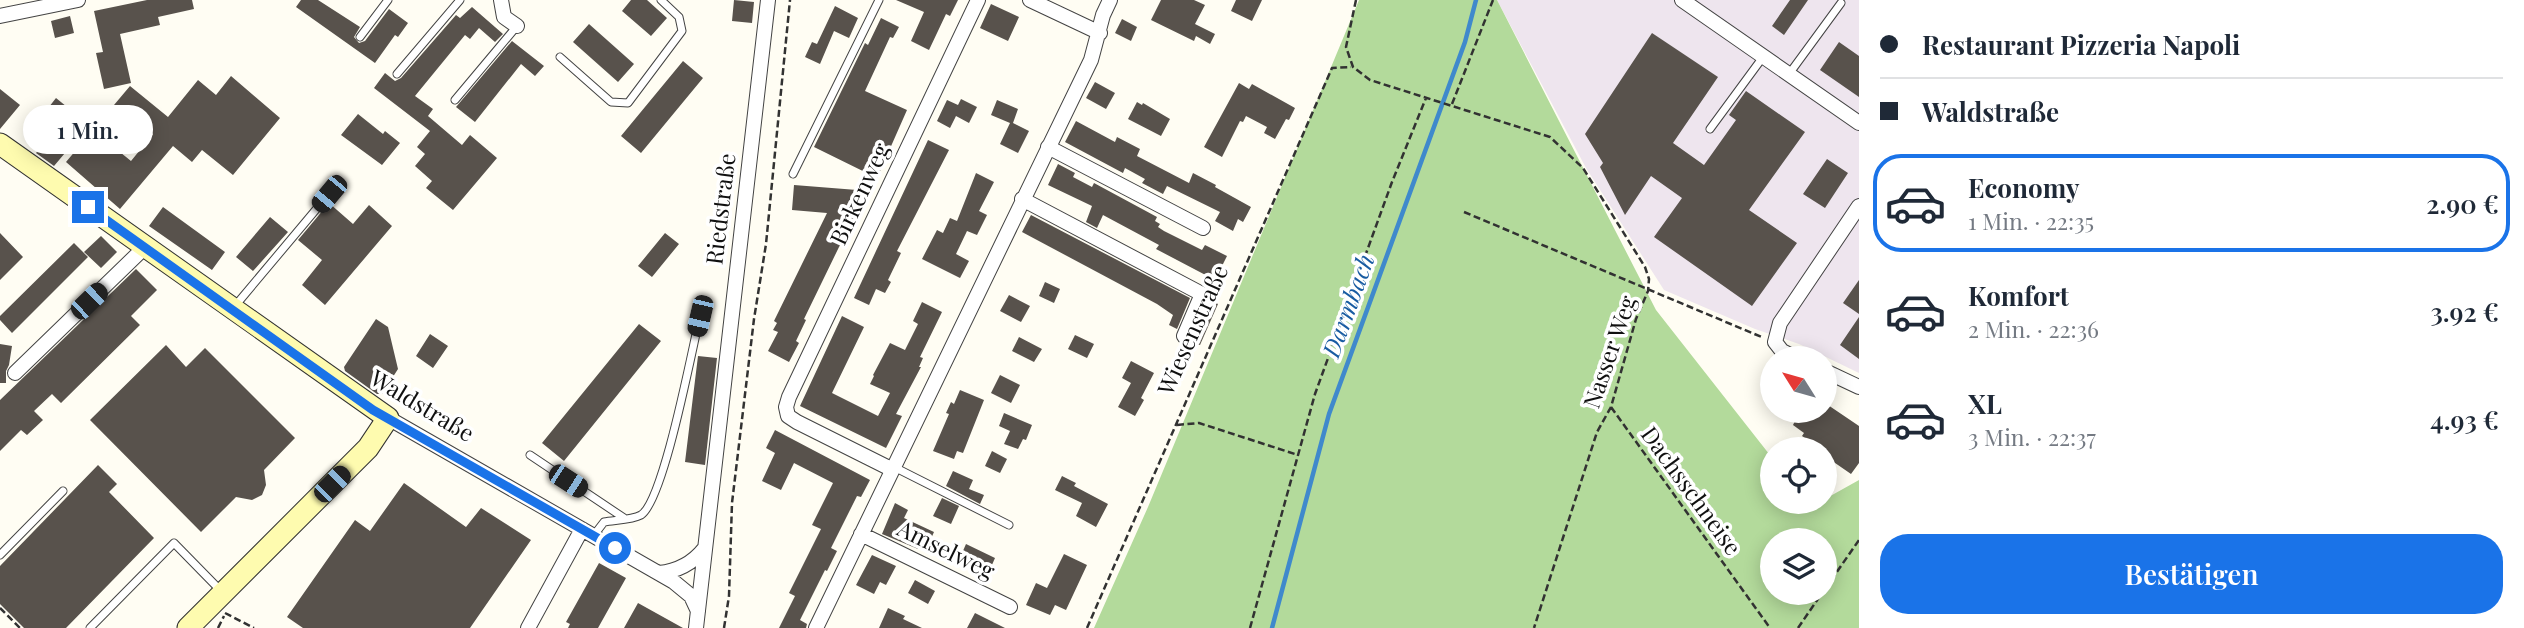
<!DOCTYPE html>
<html lang="de">
<meta charset="utf-8">
<style>
body{margin:0;font-family:"Playfair Display",serif;background:#f2f2f3;color:#1f2937;height:100vh;display:flex;flex-direction:column;font-size:26px;white-space:nowrap}
*{box-sizing:border-box;margin:0}
p{font-size:23px;color:#747a83}
.icon{flex:none;width:38px;height:38px;fill:none;stroke:currentColor;stroke-width:2;stroke-linecap:round;stroke-linejoin:round}
.map{position:relative;flex:1;overflow:hidden}
.panel{display:flex;flex-direction:column;background:#fff;width:665px}
.panel>*{flex:none}
.hud{display:grid;align-content:center;height:154px;padding:0 21px;background:#fff}
.needle{width:46px;rotate:307deg}
.fabs{position:absolute;left:1760px;top:346px;display:grid;gap:14px}
.fabs a{display:grid;place-items:center;width:77px;height:77px;border-radius:50%;background:#fff;box-shadow:0 4px 18px #0003;font-size:35px}
.end{position:absolute;width:32px;height:32px;margin:-16px;border:9px solid #1a73e8;background:#fff;box-shadow:0 0 0 4px #fff}
.from{border-radius:50%}
.bubble{position:absolute;height:49px;border-radius:24px;background:#fff;box-shadow:0 4px 18px #0003;font-size:23px;font-weight:600;line-height:49px;text-align:center}
.car{position:absolute;width:21px;height:42px;margin:-21px -10px;border-radius:9px;box-shadow:0 0 5px 2px #0007;background:linear-gradient(#222 24%,#8ab4d8 0 40%,#222 0 76%,#8ab4d8 0 86%,#222 0)}
.hud b{display:flex;align-items:center;gap:24px;height:66px;font-size:26px}
.hud b+b{border-top:2px solid #e0e1e3}
.hud i{width:18px;height:18px;background:#1f2937}
ul{padding:0;list-style:none}
li{display:flex;align-items:center;gap:21px;height:98px;margin:0 14px 10px;padding:0 7px;border:4px solid transparent;border-radius:28px}
li div{flex:1}
li b{display:block;font-size:26px}
li em{font-style:normal;font-weight:600}
li.current{border-color:#1a73e8}
li>.icon{width:63px;height:63px;stroke-width:1.5}
.button{display:flex;gap:14px;margin-top:auto;padding:14px 21px}
.button a{flex:1;height:80px;border-radius:28px;background:#1a73e8;color:#fff;font-size:28px;font-weight:600;line-height:80px;text-align:center}
main{display:flex;flex:1;min-height:0}
.map>svg:first-child{display:block}
</style>
<main>
<div class="map">
<svg width="1859" height="628" viewBox="0 0 1859 628">
<rect width="100%" height="100%" fill="#fffdf3"/>
<path fill="#eee5ee" d="M1497,0h362v373l-60,-29 -44,-15 -91,-39 -78,-122z"/>
<path fill="#b3da9b" fill-rule="evenodd" d="M1359,0h138l159,310 117,149v43h33l5,5 8,-5h6v-3l34,-19v148h-765l54,-121zM1773,541h52v52h-52z"/>
<g fill="none" stroke-linecap="round" stroke-linejoin="round">
<path stroke="#3f89cc" stroke-width="4.5" d="M1272,628l57,-214 136,-372 11,-42"/>
</g>
<path fill="#58524c" fill-rule="evenodd" d="M147,0h45l2,9 -36,8 2,8 -40,9 11,49 -27,6 -8,-36 7,-1 -9,-41z
M301,0h17l42,27 -6,10 5,6 6,-2 24,-32 19,14 -10,14 -3,-2 -20,28 -79,-56z
M631,0h16l20,18 -16,18 -29,-25z
M734,0l20,2 -2,21 -20,-2z
M896,0h62l-8,16 -4,-2 -17,36 -18,-9 13,-29z
M1161,0h33l11,5 -10,19 20,10 -5,10 -14,-8 -2,5 -43,-21z
M1236,0h26l-10,21 -21,-10z
M1790,0h18l-24,35 -12,-9z
M991,4l28,13 -11,24 -28,-13z
M835,6l23,12 -9,20 -15,-7 -14,33 -15,-7 7,-15 5,2z
M472,7l31,27 -8,8 -16,-14 -9,11 -5,-4 -50,61 18,13 -5,7 34,29 8,-10 27,23 -44,52 -27,-22 6,-7 -17,-15 10,-12 -8,-7 13,-16 -56,-43 11,-15 10,8 6,-3 55,-63 4,3z
M70,16l4,17 -19,5 -4,-17z
M881,18l18,9 -6,11 -3,-1 -25,54 42,19 -30,68 -63,-31 51,-104 3,2z
M1122,19l15,8 -6,14 -16,-8z
M589,24l45,40 -16,18 -45,-40z
M1652,33l66,44 -45,66 31,22 32,-45 -7,-5 17,-24 59,41 -56,78 48,33 -45,63 -98,-69 28,-39 -31,-22 -26,39 -25,-48 3,-4 -18,-29z
M512,41l32,25 -9,10 -14,-12 -46,58 -19,-15z
M1839,42l20,14v41l-39,-27z
M683,61l20,17 -62,75 -20,-17z
M231,76l49,42 -47,57 -31,-25 -10,12 -19,-16 -53,63 -54,-47 64,-76 38,31 30,-37 18,15zM132,117l21,17 -22,27 -21,-17z
M1095,82l20,11 -9,16 -20,-11z
M1239,83l10,6 3,-5 43,24 -6,12 -3,-1 -11,20 -11,-6 3,-6 -21,-11 -3,6 -3,-1 -18,36 -18,-10z
M0,89l20,16 -20,24z
M56,98l16,13 -18,23 -16,-13z
M961,99l16,8 -8,16 -13,-7 -6,12 -13,-7 10,-21 11,5z
M997,100l21,9 -5,14 16,8 -11,22 -18,-9 10,-21 -19,-8z
M1137,102l5,3 1,-2 27,16 -9,17 -33,-17z
M358,114l25,20 2,-3 15,12 -18,22 -41,-30z
M1076,121l39,21 2,-5 23,12 -3,7 52,27 4,-10 23,12 -1,2 36,20 -8,15 -5,-3 -5,12 -18,-10 5,-9 -53,-26 -4,8 -21,-11 3,-4 -20,-11 -2,5 -58,-31z
M48,139l17,14 -11,13 -18,-13z
M928,140l21,10 -52,101 4,2 -13,27 3,2 -6,11 -9,-4 -7,16 -15,-7z
M1827,159l21,14 -23,35 -22,-14z
M1058,164l17,9 -2,4 19,10 2,-4 63,34 -2,4 5,3 -2,3 6,4 38,19 3,-5 22,11 -12,24 -59,-31 3,-4 -56,-30 -6,13 -11,-6 6,-16 -44,-21z
M976,173l18,9 -15,29 8,4 -10,20 -10,-4 -11,23 13,7 -9,17 -38,-19 15,-29 6,3 7,-15 7,3z
M794,185l63,5 12,6 -30,51 -35,72 2,1 -10,21 3,2 -10,19 -21,-11 10,-19 -5,-2 4,-7 -3,-2 53,-108 -35,-3z
M329,203l24,21 16,-19 23,21 -67,79 -23,-20 20,-25 -24,-20z
M163,207l62,45 -13,18 -63,-44z
M1031,215l159,83 -13,31 -8,-4 4,-10 -16,-11 -135,-72z
M270,217l18,15 -35,39 -17,-14z
M0,233l23,24 -23,23z
M665,233l14,11 -27,33 -14,-11z
M101,236l16,16 -16,16 -17,-16z
M74,243l14,14 -76,76 -12,-13v-4z
M136,269l21,21 -26,26 9,9 -79,78 -9,-9 -18,17 9,9 -16,15 -6,-5 -21,21v-51z
M1859,280v34l-16,-11z
M1045,282l15,7 -6,14 -15,-7z
M1009,295l21,11 -9,16 -21,-11z
M1210,300l8,4 -18,41 -9,-3z
M922,302l20,10 -22,45 3,1 -4,9h2l-25,47 6,2 -16,32 -86,-42 42,-90 22,11 -32,66 46,23 12,-23 -20,-9 4,-8 -1,-1 17,-32 15,7 13,-26 -5,-3z
M1859,317v42l-19,-14z
M376,319l12,8 10,42 -16,25h-5l-32,-23 -1,-4z
M639,324l22,17 -97,120 -22,-18z
M430,334l18,12 -15,22 -17,-12z
M1075,335l19,9 -7,14 -19,-9z
M1019,337l23,12 -8,13 -22,-11z
M0,344l12,2 -3,19 -3,6v12h-6z
M166,345l20,22 19,-19 90,90 -31,32 2,15 -4,10 -10,5 -16,-3 -35,35 -111,-112z
M698,356l19,2 -12,107 -20,-3z
M1131,361l23,12 -13,25 3,2 -9,16 -17,-9 13,-24 -9,-5z
M1000,375l20,10 -9,18 -20,-10z
M960,390l24,10 -21,53 -6,-2 -3,8 -21,-8 16,-37 -3,-1 5,-11 3,2z
M1825,403l34,23v37l-8,11 -26,-18v-6h-15l4,-6 -12,-8 2,-3 -11,-8 2,-4 -15,-10h45z
M1004,413l28,12 -6,15 -3,-1 -5,10 -14,-5 6,-13 -11,-5z
M775,430l95,50 -9,17 -4,-1 -26,52 6,3 -10,20 -2,-1 -25,50 7,4 -1,4h-27l16,-32 -6,-3 32,-64 -9,-4 21,-42 -39,-20 -13,27 -19,-9 13,-28 -9,-5z
M992,451l15,8 -7,14 -15,-7z
M98,465l19,19 -8,8 45,46 -88,90h-42l-24,-24v-38z
M953,471l20,9 -4,9 15,6 -4,9 -34,-18z
M1062,476l14,7 -2,3 34,18 -12,23 -20,-11 6,-13 -27,-13z
M404,483l62,44 15,-19 50,32 -61,88h-167l-16,-11 68,-97 15,11z
M942,498l17,8 -8,18 -18,-8z
M895,503l13,7 -4,8 30,14 -5,11 -6,-3 -5,9 -36,-15z
M966,544l29,14 -7,16 -29,-14z
M1064,554l23,11 -21,45 -11,-5 -5,10 -24,-10 10,-22 11,5z
M872,555l24,11 -10,19 -6,-3 -6,12 -18,-9z
M599,563l27,15 -28,50h-30l2,-4 -4,-2z
M915,580l20,11 -7,13 -20,-11z
M638,603l45,25h-59z
M888,608l17,8 -2,3 19,9h-43z
M975,613l30,15h-38z"/>
<g fill="none" stroke-linecap="round" stroke-linejoin="round">
<defs>
<path id="lane" d="M360,37l28,-37
M560,57l51,45 17,1 54,-72 -3,-14 -18,-17
M397,74l63,-74
M1789,74l52,-71
M455,100l62,-74
M1710,129l53,-72
M793,174l86,-174
M235,306l94,-112
M530,455l94,63
M894,467l115,58
M594,535l10,-13c11,-2 28,-2 37,-7 23,-15 51,-166 59,-199
M0,555l63,-64
M90,628l84,-85 48,49"/>
<path id="street" d="M501,0l3,17 13,9
M1030,0l70,33
M1682,0l177,123
M0,16l78,-16
M1048,147l155,81
M1022,199l180,95 -18,42
M1798,359l-16,-8 -7,-9 5,-19 79,-117
M1825,371l34,16
M15,373l130,-126
M388,418l286,164 17,14 7,15
M891,469l-94,-47 -9,-6 -2,-9 3,-10 189,-397
M861,534l149,73
M659,573c19,-2 33,-9 45,-24
M528,628l54,-99
M696,628l72,-628
M816,628l275,-568 12,-45 7,-15"/>
<path id="secondary" d="M0,144l388,274 -20,30 -180,180"/>
</defs>
<use href="#lane" stroke="#434343" stroke-width="9"/>
<use href="#street" stroke="#434343" stroke-width="16"/>
<use href="#secondary" stroke="#323232" stroke-width="23"/>
<path stroke="#323232" stroke-width="2.5" stroke-dasharray="7 3.5" stroke-linecap="butt" d="M1356,0l-10,47 7,20 17,13 180,57 33,31 62,99 4,12 -1,12 -12,28 -25,88 -14,25 -63,196
M1452,104l41,-104
M35,148l14,-14 9,3 13,-14
M1464,212l300,126
M1611,407l159,221
M1177,425l22,-2 99,32
M1825,589l34,-49
M0,608l20,20
M225,613l29,15
M218,628l6,-12
M724,628l5,-32 3,-93 22,-184 12,-75 24,-244
M1087,628l245,-560 19,-1
M1250,628l65,-234 77,-212 34,-84
M1798,628l24,-35"/>
<use href="#lane" stroke="#fff" stroke-width="7"/>
<use href="#street" stroke="#fff" stroke-width="14"/>
<use href="#secondary" stroke="#fefbaf" stroke-width="21"/>
</g>
<g fill="none" stroke-linecap="round" stroke-linejoin="round">
<path stroke="#1a73e8" stroke-width="9" d="M88,207l285,203 242,138"/>
</g>
<g text-anchor="middle" stroke-width="7" stroke-linejoin="round" paint-order="stroke">
<g font-size="23" fill="#101010" stroke="#fff">
<text transform="translate(860 194) rotate(-65)" y="8">Birkenweg</text>
<text transform="translate(721 209) rotate(-83)" y="8">Riedstraße</text>
<text transform="translate(1193 330) rotate(-66)" y="8">Wiesenstraße</text>
<text transform="translate(1610 352) rotate(-71)" y="8">Nasser Weg</text>
<text transform="translate(422 406) rotate(31)" y="8">Waldstraße</text>
<text transform="translate(1691 491) rotate(54)" y="8">Dachsschneise</text>
<text transform="translate(946 550) rotate(26)" y="8">Amselweg</text>
</g>
<g font-size="24" font-style="italic" fill="#195ca2" stroke="#fff">
<text transform="translate(1349 306) rotate(-70)" y="8">Darmbach</text>
</g>
</g>
</svg>
<div class="fabs">
<a><svg class="needle" viewBox="-14 -14 28 28"><path d="M0-13l5 13h-10z" fill="#e53935"/><path d="M0 13l5-13h-10z" fill="#747a83"/></svg></a>
<a><svg class="icon" aria-label="locate" viewBox="0 0 24 24"><circle cx="12" cy="12" r="6"/><path d="M12 2v4M12 18v4M2 12h4M18 12h4"/></svg></a>
<a><svg class="icon" aria-label="layers" viewBox="0 0 24 24"><path d="M12 4l9 5-9 5-9-5zM3 14l9 5 9-5"/></svg></a>
</div>
<i class="end from" style="left:615px;top:548px"></i>
<i class="end" style="left:88px;top:207px"></i>
<div class="bubble" style="left:23px;top:105px;width:130px">1 Min.</div>
<i class="car" style="left:329px;top:194px;rotate:220deg"></i>
<i class="car" style="left:89px;top:301px;rotate:46deg"></i>
<i class="car" style="left:700px;top:316px;rotate:193deg"></i>
<i class="car" style="left:568px;top:481px;rotate:123deg"></i>
<i class="car" style="left:332px;top:484px;rotate:45deg"></i>
</div>
<section class="panel">
<div class="hud">
<b><i class="from"></i>Restaurant Pizzeria Napoli</b>
<b><i></i>Waldstraße</b>
</div>
<ul>
<li class="current"><svg class="icon" aria-label="car" viewBox="0 0 24 24"><path d="M5 17H2v-5l4-1 3-4h7l3 4 3 1v5h-3M9 17h6M6 11h13"/><circle cx="7" cy="17" r="2"/><circle cx="17" cy="17" r="2"/></svg><div><b>Economy</b><p>1 Min. · 22:35</p></div><em>2.90 €</em></li>
<li><svg class="icon" aria-label="car" viewBox="0 0 24 24"><path d="M5 17H2v-5l4-1 3-4h7l3 4 3 1v5h-3M9 17h6M6 11h13"/><circle cx="7" cy="17" r="2"/><circle cx="17" cy="17" r="2"/></svg><div><b>Komfort</b><p>2 Min. · 22:36</p></div><em>3.92 €</em></li>
<li><svg class="icon" aria-label="car" viewBox="0 0 24 24"><path d="M5 17H2v-5l4-1 3-4h7l3 4 3 1v5h-3M9 17h6M6 11h13"/><circle cx="7" cy="17" r="2"/><circle cx="17" cy="17" r="2"/></svg><div><b>XL</b><p>3 Min. · 22:37</p></div><em>4.93 €</em></li>
</ul>
<div class="button"><a>Bestätigen</a></div>
</section>
</main>
